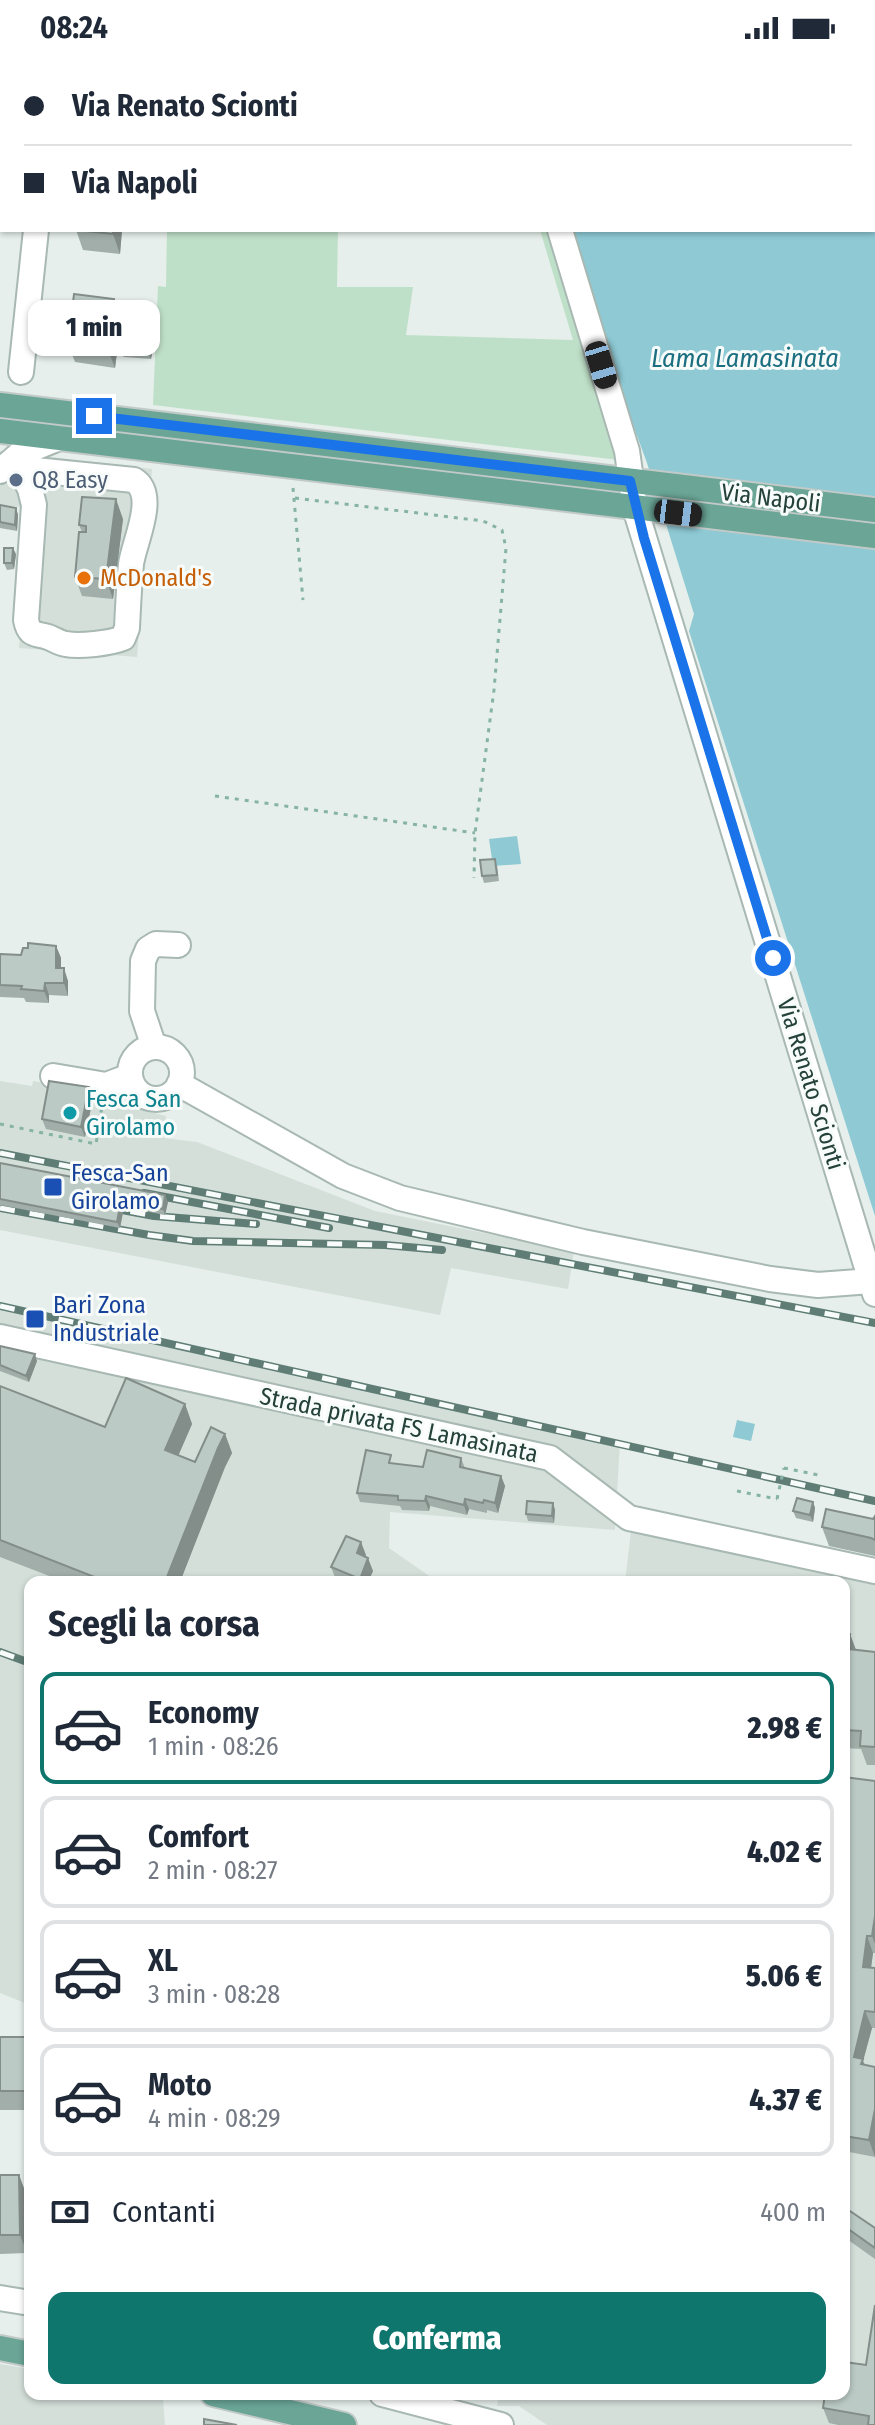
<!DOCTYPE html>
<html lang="it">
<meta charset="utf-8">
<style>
body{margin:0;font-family:"Fira Sans Condensed",sans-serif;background:#f2f2f3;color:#1f2937;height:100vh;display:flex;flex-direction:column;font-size:30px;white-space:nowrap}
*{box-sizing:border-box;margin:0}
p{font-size:26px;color:#747a83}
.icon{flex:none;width:44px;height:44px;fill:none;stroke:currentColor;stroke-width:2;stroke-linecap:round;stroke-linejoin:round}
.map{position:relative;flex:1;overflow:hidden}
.sheet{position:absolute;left:24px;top:1520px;width:826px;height:824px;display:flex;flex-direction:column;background:#fff;border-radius:16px;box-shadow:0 2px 6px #0004}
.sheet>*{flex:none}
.guide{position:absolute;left:0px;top:0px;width:876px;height:176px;box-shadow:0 2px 6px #0004;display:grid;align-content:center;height:176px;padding:0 24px;background:#fff}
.end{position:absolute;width:36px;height:36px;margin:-18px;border:10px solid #1a73e8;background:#fff;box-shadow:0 0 0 4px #fff}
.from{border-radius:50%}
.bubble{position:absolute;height:56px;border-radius:16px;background:#fff;box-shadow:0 2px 6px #0004;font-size:26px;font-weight:800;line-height:56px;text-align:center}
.car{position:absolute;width:24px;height:48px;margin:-24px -12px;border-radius:10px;box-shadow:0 0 6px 2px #0007;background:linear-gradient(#222 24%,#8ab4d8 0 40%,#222 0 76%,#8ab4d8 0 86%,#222 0)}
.guide b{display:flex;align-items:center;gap:28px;height:76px;font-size:30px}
.guide b+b{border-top:2px solid #e0e1e3}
.guide i{width:20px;height:20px;background:#1f2937}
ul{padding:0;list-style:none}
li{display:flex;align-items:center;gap:24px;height:112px;margin:0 16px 12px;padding:0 8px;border:4px solid #e0e1e3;border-radius:16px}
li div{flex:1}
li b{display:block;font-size:30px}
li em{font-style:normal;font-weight:800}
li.current{border-color:#0f766e}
li>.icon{width:72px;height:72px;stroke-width:1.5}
h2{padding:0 24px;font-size:36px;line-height:96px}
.pay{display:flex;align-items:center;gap:20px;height:88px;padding:0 24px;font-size:30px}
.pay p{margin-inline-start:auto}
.action{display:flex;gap:16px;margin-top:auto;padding:16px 24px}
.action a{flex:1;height:92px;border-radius:16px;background:#0f766e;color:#fff;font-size:32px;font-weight:800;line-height:92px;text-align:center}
.status{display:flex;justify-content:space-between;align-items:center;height:56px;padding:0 40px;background:#fff;direction:ltr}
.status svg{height:22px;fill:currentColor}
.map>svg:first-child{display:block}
</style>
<div class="status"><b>08:24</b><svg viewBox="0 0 49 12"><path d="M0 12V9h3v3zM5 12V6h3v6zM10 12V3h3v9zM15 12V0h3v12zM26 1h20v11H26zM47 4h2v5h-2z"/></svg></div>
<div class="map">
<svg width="875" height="2369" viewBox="0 0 875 2369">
<rect width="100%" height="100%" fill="#e6efeb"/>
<path fill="#d4dfda" d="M0,395l152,18 -15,188 -118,-9 11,-140 -30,-3z
M0,1025l32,5 1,-5 67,13 5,6 61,16 -2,22 33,4 178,69 199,40 -6,38 -117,-21 -11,47 -440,-85z
M0,1247l620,138 -5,89 -225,-18 -1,36 49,34h-408v423l-30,-12z
M631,1475l244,50v844h-328l-28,-19h-22l2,-12h345v-812h-219z
M0,2308l30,5v25h117l16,4 2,27h-165z"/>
<path fill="#bfe0c8" d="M168,0h174l-1,2h-173z
M167,174h171l-1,57h76l-7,48 167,5 -33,-110h15l64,230 -466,-55 5,-119 8,1z"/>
<path fill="#8ec9d4" d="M518,0h308v2h-307z
M874,165l1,3v992l-186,-585 5,-17 -47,-151 -37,-102 -39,-131h303z
M517,780l4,28 -28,2 -4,-27z
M737,1364l18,4 -4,17 -18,-4z"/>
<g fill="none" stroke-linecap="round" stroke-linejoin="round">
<defs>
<path id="minor" d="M508,0l1,2
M846,0v2
M55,2v-2
M874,100l1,3
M560,174l67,221 8,57 240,786
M21,316l15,-142
M35,414l99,10c24,15 0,62 -3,84 -2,21 -3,43 -4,64l-4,10c-12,5 -44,9 -57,6 -7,-1 -12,-5 -18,-7 -13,-4 -19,-1 -22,-17l8,-115 -4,-16 -7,-14z
M0,415l20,-17 39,-16
M154,991l-12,-36 1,-50 5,-12 8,-5 22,1
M130 1017a26 26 0 1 1 52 0a26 26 0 1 1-52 0Z
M53,1020l53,9 24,-9
M179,1028l164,92 57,22 183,44 187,37 48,6 53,-4
M0,1281l550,121 79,60 246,53
M0,2242l30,5
M382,2338l119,31"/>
<path id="major" d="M0,349l875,105
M0,375l875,105
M0,2292l30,6
M213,2338l131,31"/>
</defs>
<use href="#minor" stroke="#a8b8b2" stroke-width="28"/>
<use href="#major" stroke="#c2cac8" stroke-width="28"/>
<path stroke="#86b3a5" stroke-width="3" stroke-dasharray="4 6" stroke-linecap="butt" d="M293,432l10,112
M295,442l188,23 19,9 4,18 -12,142 -19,143 -1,45
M215,740l260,37
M0,1068l96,20 6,-38
M784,1412l39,8
M737,1435l40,8"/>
<use href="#minor" stroke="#fff" stroke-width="24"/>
<use href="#major" stroke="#6aa596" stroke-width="24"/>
<defs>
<path id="rail" d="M0,1097l875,170
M144,1137l185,35
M101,1150l53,10 102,8
M0,1152l149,27 44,6 192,4 57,5
M0,1250l875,195
M0,1596l30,11"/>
</defs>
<use href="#rail" stroke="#5f7d75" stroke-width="8"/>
<use href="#rail" stroke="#f7fbf9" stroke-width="5" stroke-dasharray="15" stroke-linecap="butt"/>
<path stroke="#86b3a5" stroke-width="3" stroke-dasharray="4 6" stroke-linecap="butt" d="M777,1443l7,-31"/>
</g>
<path fill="#a1aea9" d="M0,3l2,2v66h-2z
M76,174h46l-2,24 -37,-4z
M121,260l-1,2 34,24 -3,17 -27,-2 -7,-5 -2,16 -40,-6 -7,-18z
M0,449l16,3 2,7 -1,16 -17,-3z
M123,463l-10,80 -31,-3 -7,-19 7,-45 -3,-7z
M16,498l-2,15 -7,1 -3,-7z
M497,809l2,16 -15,2 -2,-7z
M56,890l5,12v10l7,13v15l-19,-1v8l-23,-1 -2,-4 -24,-1v-43l21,1z
M89,1031l4,11 -8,39 -39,-8 -4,-10z
M0,1107l168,39 -3,13 -41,-8 -4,21 -120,-23z
M0,1290l37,15 -8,21 -29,-11z
M0,1330l105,41 80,-23 7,20 -14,32 17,6 30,-28 7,19 -7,14 -45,115h-115l-65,-25z
M461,1402l4,10 36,8 4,10 -7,27 -11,-3v3l-18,-4 -2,6 -37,-9 -1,5 -27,-1 -2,-4 -40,-4 -3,-9 37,-29 29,3z
M813,1446l2,6 -2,14 -17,-4 -3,-7z
M553,1447l2,7 -1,13 -26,-2 -2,-7z
M875,1460v40l-46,-10 -7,-19 51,-8z
M366,1499l-1,1 8,15 -5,11h-27l-5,-2 -5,-13z
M844,1578h6l6,16 19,2v113h-8l-6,-16 -17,-1z
M844,1721l31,4v172h-2l-2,14 4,1v60h-3l-9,33 2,4 10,2v90l-31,-6z
M0,1981h30v73h-30z
M0,2119h19l7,19 1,59 -27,1z
M844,2151l31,21v31l-31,-22z
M866,2309l9,60h-37l-9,-2 -6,-15z"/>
<path fill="#838d89" d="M2,5v56l-2,-5z
M113,174h9l-2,24 -7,-20z
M114,243l7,17 -2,17 -7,-17z
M147,268l7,18 -3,17 -7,-17z
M110,278l7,18 -2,16 -7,-18z
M116,443l7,20 -10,80 -7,-20z
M16,452l2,7 -1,16 -2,-6z
M13,492l3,6 -2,15 -2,-6z
M56,890l5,12v22l-5,-12z
M64,912l4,13v15l-4,-13z
M45,927l4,12v8l-5,-12z
M89,1031l4,11 -8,39 -4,-10z
M165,1139l3,7 -3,13 -2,-6z
M121,1145l3,6 -4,21 -3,-6z
M35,1298l2,7 -8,21 -3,-6z
M185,1348l7,20 -20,46 -7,-20z
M225,1378l7,19 -7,14 -45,115h-15l53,-134z
M501,1420l4,10 -7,27 -3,-10z
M426,1440l4,10 -1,5 -4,-10z
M465,1443l4,10 -2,6 -3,-10z
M813,1446l2,6 -2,14 -3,-7z
M553,1447l2,7 -1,13 -2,-7z
M361,1486l5,13 -5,11 -4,-13z
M368,1502l5,13 -5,11h-7l-1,-3z
M850,1578l7,19 -8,-4z
M875,1860v28l-3,-8z
M867,1880l6,17 -4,30 -6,-16z
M865,1955l7,17 -9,33 6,15 -15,-19z
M875,2053v48l-6,-17z
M19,2119l7,19 1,59 -7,-18z"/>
<path fill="#bbcac4" stroke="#838d89" stroke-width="2" d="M0,3h2l-2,28z
M874,34h1v25l-1,-4z
M76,174h37v4z
M74,238l40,5 -2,17 35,8 -3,18 -26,-3 -8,-5 -2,16 -40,-6z
M82,441l34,2 -10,80 -31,-2 4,-45h7v-6l-7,-1z
M0,449l16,3 -1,17 -15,-3z
M4,492h9l-1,15h-8z
M495,803l2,16 -15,1 -2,-16z
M28,887l28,3v22h8v15h-19l-1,8 -23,-2 1,-3 -22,-1v-31l21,1 2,-7h5z
M49,1025l40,6 -8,40 -39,-8z
M0,1107l165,32 -2,14 -42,-8 -4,21 -117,-23z
M0,1290l35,8 -9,22 -26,-11z
M126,1322l59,26 -20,46 30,12 16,-35 14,7 -7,14 -53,134h-58l-107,-42v-154l105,41z
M366,1394l25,5 -2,8 34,4 4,-17 34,8 -1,9 41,9 -6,27 -11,-3 -1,3 -18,-4 -1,6 -38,-9 -1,5 -27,-1v-4l-41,-3z
M797,1442l16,4 -3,13 -17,-4z
M527,1445l26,2 -1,13 -26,-2z
M826,1453l47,10 2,-3v24l-4,-2 -49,-11z
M346,1480l15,6 -4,11 11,5 -8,21 -29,-12z
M844,1578h6l-1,15 26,3v95l-15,-1 1,-15 -17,-1z
M844,1721l31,4v135l-3,20h-5l-4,31 12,1v44l-10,-1 -11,46 9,2 -2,5 14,3v42l-6,31 -25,-4z
M0,1981h30v54h-30z
M0,2119h19l1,60h-20z
M844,2151l31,21v20l-31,-22z
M875,2249v120h-7l1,-9 -46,-8 2,-14h19v-32l22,3z
M204,2363l33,6h-33z"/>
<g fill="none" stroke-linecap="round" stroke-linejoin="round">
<path stroke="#1a73e8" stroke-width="10" d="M94,360l536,65 14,57 129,420"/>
</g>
<circle fill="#5c6f8a" stroke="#f7fbf9" stroke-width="3" cx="16" cy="424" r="8"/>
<circle fill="#e8710a" stroke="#f7fbf9" stroke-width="3" cx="84" cy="522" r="8"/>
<circle fill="#0f9aa8" stroke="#f7fbf9" stroke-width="3" cx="70" cy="1057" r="8"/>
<g fill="#1a4fb4" stroke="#f7fbf9" stroke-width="3">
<rect x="43" y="1121" width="20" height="20" rx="4"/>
<rect x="25" y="1253" width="20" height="20" rx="4"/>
</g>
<g text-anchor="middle" stroke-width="6" stroke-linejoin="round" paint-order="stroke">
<g font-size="24" fill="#4e5e75" stroke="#f7fbf9" text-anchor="start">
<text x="32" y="432">Q8 Easy</text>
</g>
<g font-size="24" fill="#24423a" stroke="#f7fbf9">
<text transform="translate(771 442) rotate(7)" y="8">Via Napoli</text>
<text transform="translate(811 1028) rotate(73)" y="8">Via Renato Scionti</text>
<text transform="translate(399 1369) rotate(12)" y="8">Strada privata FS Lamasinata</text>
</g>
<g font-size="24" fill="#c56008" stroke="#f7fbf9" text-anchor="start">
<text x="100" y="530">McDonald's</text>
</g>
<g font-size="24" fill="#0d838f" stroke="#f7fbf9" text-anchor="start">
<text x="86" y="1051">Fesca San<tspan x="86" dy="28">Girolamo</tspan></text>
</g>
<g font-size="24" fill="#164399" stroke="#f7fbf9" text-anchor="start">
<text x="71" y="1125">Fesca-San<tspan x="71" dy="28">Girolamo</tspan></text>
<text x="53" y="1257">Bari Zona<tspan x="53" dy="28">Industriale</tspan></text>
</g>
<g font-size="26" font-style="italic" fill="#1c6f80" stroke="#f7fbf9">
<text x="745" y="311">Lama Lamasinata</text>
</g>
</g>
</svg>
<i class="end from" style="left:773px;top:902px"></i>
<i class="end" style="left:94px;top:360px"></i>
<div class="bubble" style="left:28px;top:244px;width:132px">1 min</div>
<i class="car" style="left:601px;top:309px;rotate:163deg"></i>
<i class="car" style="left:678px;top:457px;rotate:97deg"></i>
<div class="guide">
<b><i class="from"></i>Via Renato Scionti</b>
<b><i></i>Via Napoli</b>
</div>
<section class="sheet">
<h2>Scegli la corsa</h2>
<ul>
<li class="current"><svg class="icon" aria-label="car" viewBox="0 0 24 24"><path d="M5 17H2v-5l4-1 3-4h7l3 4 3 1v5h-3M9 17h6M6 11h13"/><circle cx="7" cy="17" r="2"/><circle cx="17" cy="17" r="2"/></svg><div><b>Economy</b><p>1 min · 08:26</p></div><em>2.98 €</em></li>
<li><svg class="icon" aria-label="car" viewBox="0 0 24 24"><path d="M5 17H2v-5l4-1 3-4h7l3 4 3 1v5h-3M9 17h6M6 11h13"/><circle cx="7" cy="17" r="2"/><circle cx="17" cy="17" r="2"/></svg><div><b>Comfort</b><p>2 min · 08:27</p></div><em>4.02 €</em></li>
<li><svg class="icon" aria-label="car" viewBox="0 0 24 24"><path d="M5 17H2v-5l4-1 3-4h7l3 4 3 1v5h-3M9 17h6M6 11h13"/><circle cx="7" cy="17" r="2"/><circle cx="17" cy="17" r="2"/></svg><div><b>XL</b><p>3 min · 08:28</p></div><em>5.06 €</em></li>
<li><svg class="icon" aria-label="car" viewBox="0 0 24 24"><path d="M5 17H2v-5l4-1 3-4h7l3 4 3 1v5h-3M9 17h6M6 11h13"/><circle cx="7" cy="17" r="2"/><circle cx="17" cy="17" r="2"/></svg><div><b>Moto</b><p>4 min · 08:29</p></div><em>4.37 €</em></li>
</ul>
<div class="pay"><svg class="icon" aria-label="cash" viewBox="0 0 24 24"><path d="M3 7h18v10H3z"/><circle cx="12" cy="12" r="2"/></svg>Contanti<p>400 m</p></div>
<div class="action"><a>Conferma</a></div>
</section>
</div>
